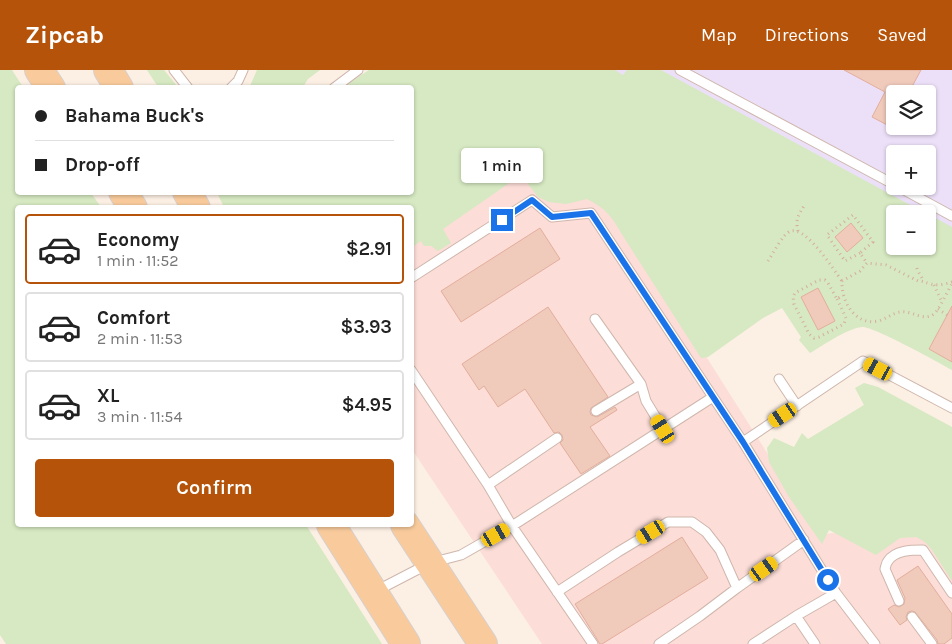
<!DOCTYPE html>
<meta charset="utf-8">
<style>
body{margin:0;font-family:Karla,sans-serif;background:#f6f6f6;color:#222;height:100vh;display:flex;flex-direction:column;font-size:19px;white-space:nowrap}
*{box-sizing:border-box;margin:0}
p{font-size:16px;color:#767676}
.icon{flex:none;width:28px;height:28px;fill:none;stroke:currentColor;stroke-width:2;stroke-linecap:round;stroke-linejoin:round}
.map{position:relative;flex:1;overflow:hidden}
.details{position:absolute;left:15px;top:135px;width:399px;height:322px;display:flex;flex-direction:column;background:#fff;border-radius:5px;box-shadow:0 1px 4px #0004}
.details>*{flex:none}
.hud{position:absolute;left:15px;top:15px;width:399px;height:110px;border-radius:5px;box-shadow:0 1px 4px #0004;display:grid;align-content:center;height:110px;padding:0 20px;background:#fff}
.fabs{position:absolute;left:886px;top:15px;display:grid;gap:10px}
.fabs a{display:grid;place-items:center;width:50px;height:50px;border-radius:5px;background:#fff;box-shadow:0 1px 4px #0004;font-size:25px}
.end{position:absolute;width:22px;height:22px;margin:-11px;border:6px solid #1a73e8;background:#fff;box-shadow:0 0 0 2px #fff}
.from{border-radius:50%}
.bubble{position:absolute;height:35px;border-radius:5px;background:#fff;box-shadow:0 1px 4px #0004;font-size:16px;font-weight:600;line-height:35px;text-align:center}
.car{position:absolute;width:15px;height:30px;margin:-15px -8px;border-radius:6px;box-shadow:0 0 4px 1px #0007;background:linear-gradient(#f5c518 24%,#345 0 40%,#f5c518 0 76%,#345 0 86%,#f5c518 0)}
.hud b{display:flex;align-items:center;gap:18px;height:48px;font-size:19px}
.hud b+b{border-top:1px solid #e0e0e0}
.hud i{width:12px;height:12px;background:#222}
ul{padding:9px 0 0;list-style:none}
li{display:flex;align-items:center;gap:15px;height:70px;margin:0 10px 8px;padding:0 10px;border:2px solid #e0e0e0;border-radius:5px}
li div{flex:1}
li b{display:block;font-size:19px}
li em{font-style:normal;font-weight:600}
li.selected{border-color:#b45309}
li>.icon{width:45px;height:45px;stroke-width:1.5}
.action{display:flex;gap:10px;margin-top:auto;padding:10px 20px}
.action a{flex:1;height:58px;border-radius:5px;background:#b45309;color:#fff;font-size:20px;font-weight:600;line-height:58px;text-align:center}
header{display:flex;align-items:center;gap:30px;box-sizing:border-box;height:70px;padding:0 25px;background:#b45309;color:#fff}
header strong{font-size:24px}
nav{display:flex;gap:28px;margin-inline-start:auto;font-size:18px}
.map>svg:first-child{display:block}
</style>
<header>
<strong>Zipcab</strong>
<nav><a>Map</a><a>Directions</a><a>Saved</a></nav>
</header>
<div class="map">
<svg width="952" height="574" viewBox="0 0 952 574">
<rect width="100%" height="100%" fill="#fcefe3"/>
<path fill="#fcddd7" d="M569,70l250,395 103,-15 30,18v106h-410l-131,-196v-205z"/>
<path fill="#ece0f8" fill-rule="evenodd" d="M551,0h401v185l-24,-13v-28h-33zM895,24h33v32h-33zM895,84h33v32h-33z"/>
<path fill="#d6e9c2" d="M0,0h12l11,17 -5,1v104l73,1 10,14 -83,1v317h288l76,119h-376l-6,-9z
M147,0h17l14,17h-20z
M257,0h63l-12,9 -5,8h-50l-3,-1z
M369,0h246l8,5 4,-5h34l266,144h-32v32h33v-32l24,13v143c-12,-7 -81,-45 -90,-43 -16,2 -38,18 -52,26l-11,-13 2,-3 -19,-29 -19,10 -55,39 -7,1 -78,-122c-12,-20 -15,-26 -36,-37l-21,5 -17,-2 -11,-5 -17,-22 -78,54 8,14 -13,8 -7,-5h-7l-3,-5 -10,7v-40l-187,-1 -7,-14 194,-1v-104l-68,-1z
M864,313l14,4 74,40v154l-20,-31 -7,-8 -9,-5 -16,1 -24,17 -47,-25 -7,14 -33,-47 -20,-35 -2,-14 7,-10 20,9 8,-14 6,6 56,-34 -9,-17z"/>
<path fill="#f0cabb" stroke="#e3ae9c" d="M844,0h77l-13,24h-13v35l-23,-12 13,-25z
M851,153l12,15 -16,14 -12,-15z
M540,158l20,31 -99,63 -20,-31z
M818,218l17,33 -17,9 -17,-33z
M952,236v56l-23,-13z
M548,237l60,90 -17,11 -1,4 1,3 6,2 18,-10 2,3 -27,17 20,29 -29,18 -21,-31 3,-3 -1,-5 -3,-3 -5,1 -29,-44 -27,18 -14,-21 -5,4 -17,-26z
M682,467l26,41 -106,66h-2l-25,-40z
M918,496l34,48v24l-8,6h-6l-1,-4 -22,-28 -3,-1 -4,1 -2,5 1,3 -7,5 -12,-16 6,-4 5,2 5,-3 1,-6 -8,-18z"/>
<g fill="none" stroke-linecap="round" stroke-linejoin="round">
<defs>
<path id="service" d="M174,0l14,18
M680,0l215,115
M231,18l7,-7 5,-11
M334,18l24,-18
M897,116l55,30
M411,208l121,-78 20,17 39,-4 122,184
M595,249l46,65 5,17 17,28
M411,300l77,115 24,41 81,118
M779,309l18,27
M596,341l45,-27
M743,372l120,-81 89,47
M488,415l69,-47
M737,518l67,-48
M376,521l54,-28 31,-8 51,-29 201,-129 30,45 93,151
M557,522l61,-40 50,-30h24l14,10 14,18 17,38 -37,28 -41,28
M899,531l-14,-32c1,-3 1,-6 3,-8 7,-11 24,-11 35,-11l29,43
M796,546l19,28
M912,547l20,27
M753,574l43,-28 40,-23 39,51"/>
<path id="primary" d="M39,0l12,18
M108,0l11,18
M123,122l10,16
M187,122l9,16
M331,455l75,119
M405,455l78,119"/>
</defs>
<use href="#service" stroke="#cfb7ad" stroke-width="11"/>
<use href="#primary" stroke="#d8cfcc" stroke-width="30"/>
<path stroke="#d5ad9e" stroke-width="3" stroke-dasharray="1 4" stroke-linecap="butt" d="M798,161c-3,-13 1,-16 7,-27
M860,183l-15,8 -18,-26 26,-20 20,27 -13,11 7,10
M768,191c5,-7 15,-28 23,-30 16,-4 42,38 51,50
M917,198c1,5 5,8 6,13
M952,212c-6,2 -14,4 -21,2 -5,-1 -7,-3 -13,-3l-32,-16 -19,-2 -7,8 -18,10c-1,20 13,45 36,40 8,-2 15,-8 22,-9 12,-2 23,10 34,2 6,-6 13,-22 18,-30
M934,215l8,17
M837,229l9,19 -2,6 -25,13 -5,1 -5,-4 -15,-30 -1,-7 2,-4 24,-13h6l3,3 9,16 6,-4
M938,239l9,6"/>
<use href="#service" stroke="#fff" stroke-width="9"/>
<use href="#primary" stroke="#f9cb9c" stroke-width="28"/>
</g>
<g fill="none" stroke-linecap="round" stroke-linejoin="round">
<path stroke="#1a73e8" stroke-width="6" d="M502,150l30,-20 20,17 39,-4 152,229 85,138"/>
</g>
</svg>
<div class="fabs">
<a><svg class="icon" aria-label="layers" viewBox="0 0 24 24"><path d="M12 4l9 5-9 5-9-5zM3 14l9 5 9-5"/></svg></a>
<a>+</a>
<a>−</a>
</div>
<i class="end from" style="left:828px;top:510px"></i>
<i class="end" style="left:502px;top:150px"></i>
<div class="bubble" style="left:461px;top:78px;width:82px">1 min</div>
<i class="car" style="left:878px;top:299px;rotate:298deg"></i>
<i class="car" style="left:783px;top:345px;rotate:236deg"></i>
<i class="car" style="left:663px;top:359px;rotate:328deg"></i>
<i class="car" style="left:651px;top:462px;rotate:239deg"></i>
<i class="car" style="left:496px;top:465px;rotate:60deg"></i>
<i class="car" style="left:764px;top:499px;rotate:55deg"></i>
<div class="hud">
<b><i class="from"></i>Bahama Buck's</b>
<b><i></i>Drop-off</b>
</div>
<section class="details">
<ul>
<li class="selected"><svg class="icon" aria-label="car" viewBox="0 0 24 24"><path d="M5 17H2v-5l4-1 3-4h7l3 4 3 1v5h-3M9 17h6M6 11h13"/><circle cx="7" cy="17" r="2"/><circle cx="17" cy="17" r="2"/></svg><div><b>Economy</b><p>1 min · 11:52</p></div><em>$2.91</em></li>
<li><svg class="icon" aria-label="car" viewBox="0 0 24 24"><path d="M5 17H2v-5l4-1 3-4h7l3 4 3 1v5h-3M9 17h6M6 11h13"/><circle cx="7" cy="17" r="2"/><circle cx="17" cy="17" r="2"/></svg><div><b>Comfort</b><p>2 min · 11:53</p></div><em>$3.93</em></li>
<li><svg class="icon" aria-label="car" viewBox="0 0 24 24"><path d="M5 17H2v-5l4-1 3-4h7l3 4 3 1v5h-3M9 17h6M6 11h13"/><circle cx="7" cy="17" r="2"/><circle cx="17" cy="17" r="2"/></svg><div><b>XL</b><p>3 min · 11:54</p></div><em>$4.95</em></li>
</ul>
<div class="action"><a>Confirm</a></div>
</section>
</div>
